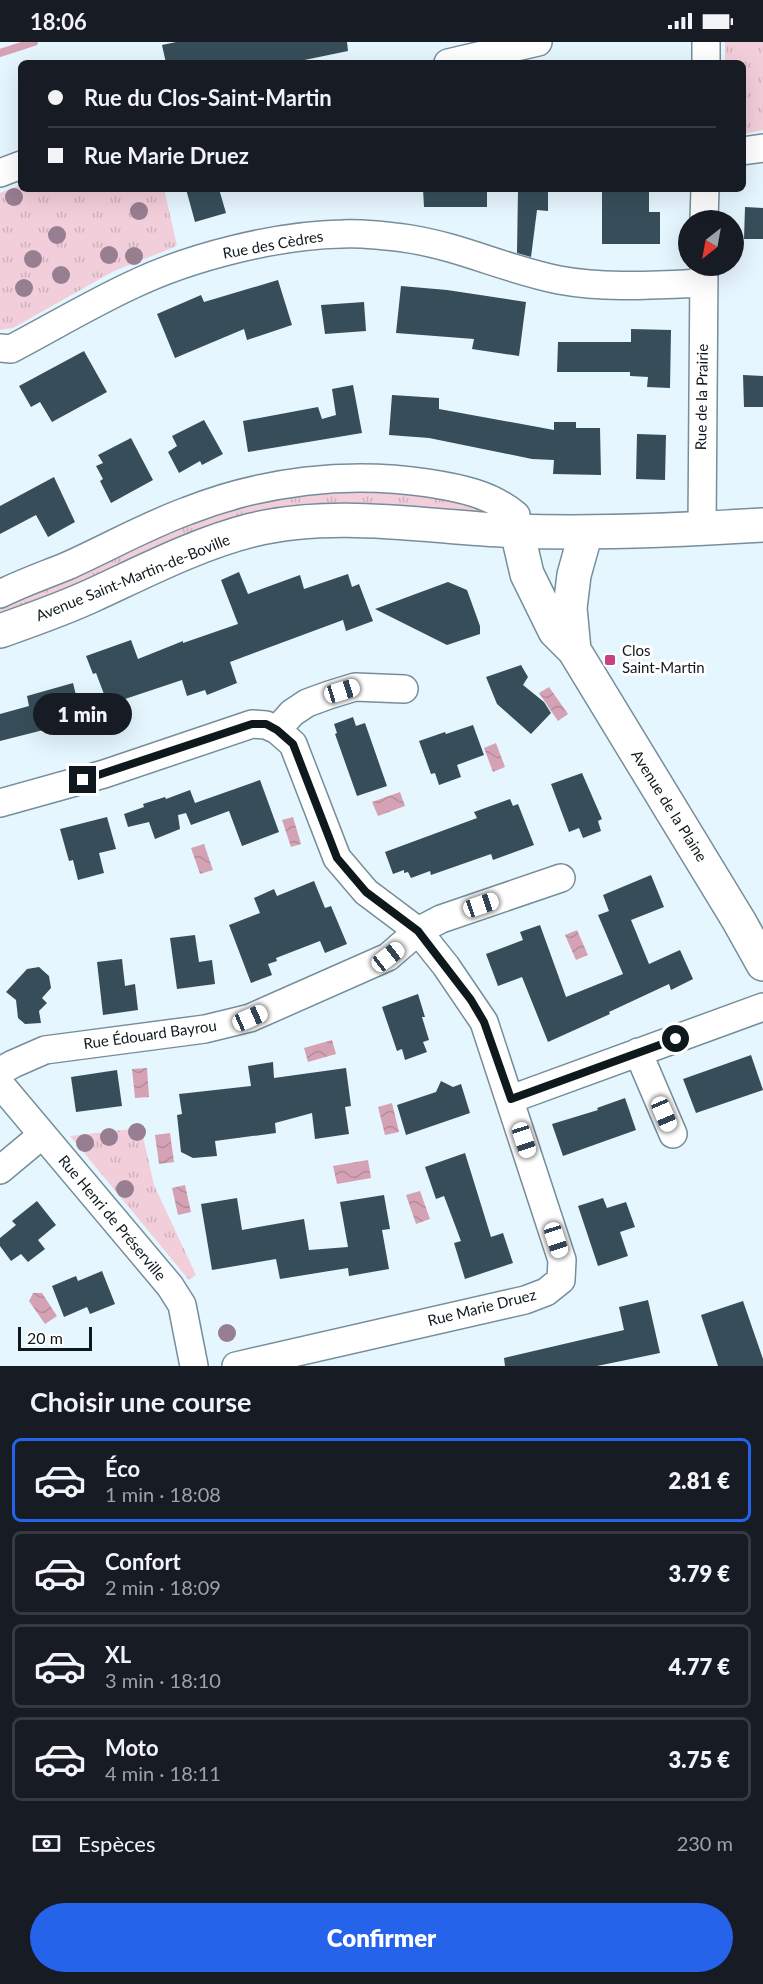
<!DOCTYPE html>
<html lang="fr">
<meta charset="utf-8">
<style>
body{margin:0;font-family:Lato,sans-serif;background:#242831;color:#f1f3f6;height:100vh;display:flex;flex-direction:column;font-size:22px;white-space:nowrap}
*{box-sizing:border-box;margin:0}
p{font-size:20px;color:#9ea1a6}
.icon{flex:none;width:33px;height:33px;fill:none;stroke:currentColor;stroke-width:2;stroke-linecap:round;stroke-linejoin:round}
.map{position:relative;height:1324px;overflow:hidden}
.drawer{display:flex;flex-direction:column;background:#171b24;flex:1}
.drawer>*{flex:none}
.top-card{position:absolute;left:18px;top:18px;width:728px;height:132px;border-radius:9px;box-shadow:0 6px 24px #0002;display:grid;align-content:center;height:132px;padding:0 30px;background:#171b24}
.needle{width:39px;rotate:211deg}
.buttons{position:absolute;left:678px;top:168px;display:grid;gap:12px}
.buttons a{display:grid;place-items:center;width:66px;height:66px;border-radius:50%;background:#171b24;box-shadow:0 6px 24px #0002;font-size:30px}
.scale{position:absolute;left:18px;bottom:15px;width:74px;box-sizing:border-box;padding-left:6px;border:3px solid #0f191d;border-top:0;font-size:16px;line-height:21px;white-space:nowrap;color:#0f191d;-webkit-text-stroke:4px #fff;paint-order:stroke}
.end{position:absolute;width:27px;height:27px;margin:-14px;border:8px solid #0f191d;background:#fff;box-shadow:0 0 0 3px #fff}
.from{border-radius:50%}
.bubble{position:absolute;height:42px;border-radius:21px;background:#171b24;box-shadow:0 6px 24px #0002;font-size:20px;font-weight:800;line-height:42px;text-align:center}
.car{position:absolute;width:18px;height:36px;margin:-18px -9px;border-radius:8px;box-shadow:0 0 4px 2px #0007;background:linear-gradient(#fff 24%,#345 0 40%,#fff 0 76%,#345 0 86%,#fff 0)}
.top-card b{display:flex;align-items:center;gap:21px;height:57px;font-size:22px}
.top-card b+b{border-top:2px solid #363941}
.top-card i{width:15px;height:15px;background:#f1f3f6}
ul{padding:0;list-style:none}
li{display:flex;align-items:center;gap:18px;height:84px;margin:0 12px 9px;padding:0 18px;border:3px solid #363941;border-radius:9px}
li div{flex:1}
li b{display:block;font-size:22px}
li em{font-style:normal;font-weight:800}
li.on{border-color:#2563eb}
li>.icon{width:54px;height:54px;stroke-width:1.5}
h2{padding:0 30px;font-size:27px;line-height:72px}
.pay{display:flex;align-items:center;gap:15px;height:66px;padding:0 30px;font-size:22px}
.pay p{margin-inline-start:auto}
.primary-button{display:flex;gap:12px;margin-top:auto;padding:12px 30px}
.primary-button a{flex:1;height:69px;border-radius:36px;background:#2563eb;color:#fff;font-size:24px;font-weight:800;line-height:69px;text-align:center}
.status{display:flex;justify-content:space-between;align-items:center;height:42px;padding:0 30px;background:#171b24;direction:ltr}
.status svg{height:16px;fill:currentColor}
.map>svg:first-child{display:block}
</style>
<div class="status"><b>18:06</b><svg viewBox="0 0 49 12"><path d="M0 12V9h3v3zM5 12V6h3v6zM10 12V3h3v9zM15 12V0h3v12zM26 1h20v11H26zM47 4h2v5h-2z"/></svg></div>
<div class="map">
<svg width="763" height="1324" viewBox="0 0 763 1324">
<defs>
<pattern id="grass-tufts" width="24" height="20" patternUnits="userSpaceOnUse" patternTransform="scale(1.5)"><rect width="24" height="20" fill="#f2ceda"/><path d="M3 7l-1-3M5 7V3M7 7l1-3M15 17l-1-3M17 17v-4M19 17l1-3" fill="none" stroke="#ceb0bb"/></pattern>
<pattern id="water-waves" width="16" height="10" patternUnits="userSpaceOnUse" patternTransform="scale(1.5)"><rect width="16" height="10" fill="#d4a2b4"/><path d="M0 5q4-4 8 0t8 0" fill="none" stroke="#b58b9a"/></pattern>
</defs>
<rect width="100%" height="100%" fill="#e6f6fe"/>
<path fill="url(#grass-tufts)" d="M725,0h38v88l-20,4 -1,-71h-17z
M21,143v4h143l13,57 -63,25 -101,57 -13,2v-137z
M308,448l130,2 49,18 -5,6 -128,-11 -354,114v-10l10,-3 72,-32 91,-46 39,-16z
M141,1086l13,57 42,90 -7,5 -119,-144z"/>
<path fill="url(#water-waves)" d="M549,645l19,27 -10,7 -19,-28z
M496,701l9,24 -12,5 -9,-24z
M400,750l5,14 -27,10 -6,-14z
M293,775l8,27 -10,3 -9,-27z
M204,802l9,26 -13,4 -9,-26z
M577,888l11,25 -12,5 -11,-25z
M332,998l4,14 -28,8 -4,-14z
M147,1026l2,29 -14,1 -3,-29z
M392,1061l7,29 -14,3 -7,-28z
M170,1091l4,29 -15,2 -4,-29z
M368,1118l3,18 -34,6 -4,-18z
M185,1143l6,27 -13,3 -6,-27z
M420,1149l10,28 -14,5 -10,-29z
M33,1251h9l15,23 -12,8 -16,-23z"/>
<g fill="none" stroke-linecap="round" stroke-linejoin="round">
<path stroke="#d4a2b4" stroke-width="8" d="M0,11l34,-11"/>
</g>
<path fill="#374e5a" d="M176,0h171l1,9 -58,12h-124l-4,-18z
M186,147h33l7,24 -31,9z
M423,147h64v18h-63z
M518,147h30v22l-11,-1 -6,47 -14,-4z
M602,147h47v23h11v32h-58z
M745,165l18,1v31h-19z
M278,238l14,45 -45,15 -3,-11 -69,29 -18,-44 44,-19 3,7z
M401,244l46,4 79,12 -7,54 -47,-7 2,-10 -78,-6z
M364,260l2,29 -41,3 -4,-29z
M631,287l40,1 -1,58 -23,-1 1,-10 -18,-1v-4h-73l1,-30h73z
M84,309l23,41 -55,30 -12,-20 -9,5 -12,-21z
M743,333l20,1v31h-19z
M353,343l9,48 -114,19 -5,-31 75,-14 4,12 14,-4 -4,-26z
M392,353l47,3v11l115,21v-8h22v6h24l1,47 -48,-1 1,-14 -22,-1 -103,-21 -40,-3z
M204,378l19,34 -21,11 -2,-4 -21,12 -11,-21 9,-6 -5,-10z
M637,392l29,1 -1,45 -29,-1z
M131,396l22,42 -42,23 -11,-22 3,-2 -7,-13 7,-3 -5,-8z
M54,435l21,45 -27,15 -12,-22 -36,19v-28z
M239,530l9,22 52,-19 4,14 44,-15 4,13 7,-3 14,37 -27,10 -3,-11 -113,42 7,21 -30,12 -2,-5 -18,6 -5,-16 -69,23 -1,-2 -5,1 -11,-29 -3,1 -7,-18 45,-16 7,19 45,-18v2l55,-19 -17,-44z
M448,540l19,8 13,36v8l-33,11 -72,-36z
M521,623l7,12 -5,8 21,17 7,11 -20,21 -34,-30 -11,-27z
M73,641l7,28 -8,3 3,8 -75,19v-27l29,-8 -2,-10z
M353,675l3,9 9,-3 22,63 -30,10 -22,-62 2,-1 -3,-9z
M473,683l11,30 -27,10 4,12 -22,8 -4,-12 -4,1 -12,-33 26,-9 1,2z
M582,731l20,46 -4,2 3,10 -18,7 -4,-10 -10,4 -18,-48z
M260,738l19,52 -37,14 -13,-35 -38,14 -5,-12 -8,2 2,14 -25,10 -6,-17 -21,5 -4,-13 20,-7 -1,-3 22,-7 1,2 24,-9 5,13z
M510,757l3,7 5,-2 16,41 -41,15 -2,-6 -60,21 -1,-4 -19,7 -3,-6 -4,1v-3l-11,4 -8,-22 92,-34 -3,-6z
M107,775l9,32 -17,4 5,20 -26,7 -5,-20 -4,1 -9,-32z
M651,833l13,32 -33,13 18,44 31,-14 13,29 -22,11 -2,-6 -60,28 1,2 -62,28 -26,-65 -24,9 -12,-32 37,-14 -3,-8 20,-7 26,72 57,-23 -25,-59 11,-4 -6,-16z
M314,839l11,27 6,-2 16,38 -22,9 -5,-12 -44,17 1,3 -9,3 4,11 -21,8 -22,-58 31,-12 -6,-15 20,-9 3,7z
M195,893l4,27 13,-2 3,24 -38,5 -7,-51z
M122,917l3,27 10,-2 3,26 -35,5 -6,-53z
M39,925l10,9 2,12 -9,10 5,5 -8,8 2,12 -16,1 -7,-6 -2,-18 -10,-8 21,-23z
M418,952l7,23h-3l7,23 -6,2 4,10 -22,8 -3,-11 -5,2 -15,-44z
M751,1013l12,35 -67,23 -13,-34z
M273,1020l1,16 72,-10 5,38 -6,1 4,27 -34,5 -3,-26 -37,10 1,10 -61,8 2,15 -24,2 -12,-6 -4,-37 5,-1 -3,-20 72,-8 -3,-20z
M117,1028l5,36 -46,6 -5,-35z
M441,1039l12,6 8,-3 9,29 -64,22 -9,-30 39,-13z
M625,1056l11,32 -73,26 -11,-32 46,-14 -1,-2z
M465,1111l26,84 12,-4 10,30 -48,16 -11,-36 7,-2 -17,-45 -8,3 -11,-32z
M384,1153l6,34 -8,1 7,39 -40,7 -1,-8 -68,11 -4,-20 -64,11 -11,-66 36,-6 5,32 62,-11 5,31 39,-3 -8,-45z
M603,1156l4,10 19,-6 9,25 -15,5 8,24 -30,10 -20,-60z
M37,1159l19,24 -18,15 7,9 -17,13 -7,-8 -10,7 -11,-15v-8l16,-13 -4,-4z
M102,1229l13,33 -25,10 -3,-7 -23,10 -12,-31 24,-10 2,5z
M648,1258l12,53 -63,13h-92l-1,-8 120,-28 -5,-23z
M743,1259l20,58v7h-45l-17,-51z"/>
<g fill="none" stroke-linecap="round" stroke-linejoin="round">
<defs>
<path id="minor" d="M448,21l90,-21
M706,21v-21
M742,109l21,-3
M0,131l21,-8
M704,178l1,-31
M0,306l11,1c40,-21 80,-45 121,-64 58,-28 145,-50 210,-51 23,-1 46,2 68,5 51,8 98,31 149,41 48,9 96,5 145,3
M702,487l2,-262
M0,552c22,-11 45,-19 67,-28 40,-18 79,-40 120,-55 76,-30 160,-40 241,-28 32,5 63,11 88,32l1,16
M277,688l15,-17 15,-10 22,-8 26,-8 49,2
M0,761l104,-29 148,-50 14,1 11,5 16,14 44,114 29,34 52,39 28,35 38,56 78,238 -1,20 -15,12 -21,8 -289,66
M638,1010l35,82
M0,1029l13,-7 32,-14 160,-21 45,-11 138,-61 30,-26 23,-12 120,-41
M0,1042l170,202 12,19 12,61
M511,1057l252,-92
M0,1128l42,-35"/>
<path id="tertiary" d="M517,489l10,43 28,57 19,19 165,271 24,43
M0,589c31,-11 63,-22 93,-36 52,-24 104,-51 159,-65 87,-21 179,-2 266,1 82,3 164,-1 245,-6
M574,608l-4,-42 4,-33 12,-43"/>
</defs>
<use href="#minor" stroke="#758e9a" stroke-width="30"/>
<use href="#tertiary" stroke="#758e9a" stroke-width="36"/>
<use href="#minor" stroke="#fff" stroke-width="27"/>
<use href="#tertiary" stroke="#fff" stroke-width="33"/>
</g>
<g fill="#977e91">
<circle cx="14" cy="155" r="9"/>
<circle cx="139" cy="169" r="9"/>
<circle cx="57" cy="193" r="9"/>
<circle cx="109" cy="213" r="9"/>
<circle cx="134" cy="214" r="9"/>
<circle cx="33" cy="217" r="9"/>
<circle cx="61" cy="233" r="9"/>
<circle cx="24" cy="246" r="9"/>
<circle cx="137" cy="1090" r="9"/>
<circle cx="109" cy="1095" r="9"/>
<circle cx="85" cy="1101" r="9"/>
<circle cx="125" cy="1147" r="9"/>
<circle cx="227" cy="1291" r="9"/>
</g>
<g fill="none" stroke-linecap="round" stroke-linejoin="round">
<path stroke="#0f191d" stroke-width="8" d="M83,738l169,-56h14l11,6 16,14 44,114 29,34 52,39 53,69 13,22 27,77 165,-60"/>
</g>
<rect fill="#c74080" stroke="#fff" stroke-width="2" x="604" y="612" width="12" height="12" rx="3"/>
<g text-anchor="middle" stroke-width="6" stroke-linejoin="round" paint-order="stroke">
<g font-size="15" fill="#0f191d" stroke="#fff">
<text transform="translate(273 203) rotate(-10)" y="5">Rue des Cèdres</text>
<text transform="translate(702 355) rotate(-89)" y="5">Rue de la Prairie</text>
<text transform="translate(133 536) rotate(-22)" y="5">Avenue Saint-Martin-de-Boville</text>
<text transform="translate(669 764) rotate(58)" y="5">Avenue de la Plaine</text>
<text transform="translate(150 993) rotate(-8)" y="5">Rue Édouard Bayrou</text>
<text transform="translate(112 1176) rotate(50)" y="5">Rue Henri de Préserville</text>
<text transform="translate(482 1266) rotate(-14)" y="5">Rue Marie Druez</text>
</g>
<g font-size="15" fill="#0f191d" stroke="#fff" text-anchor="start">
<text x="622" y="614">Clos<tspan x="622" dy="17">Saint-Martin</tspan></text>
</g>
</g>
</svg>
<div class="buttons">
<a><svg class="needle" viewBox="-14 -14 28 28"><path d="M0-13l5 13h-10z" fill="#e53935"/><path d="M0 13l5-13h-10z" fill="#9ea1a6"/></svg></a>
</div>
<div class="scale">20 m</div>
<i class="end from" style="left:676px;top:997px"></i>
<i class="end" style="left:83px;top:738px"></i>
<div class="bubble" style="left:33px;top:651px;width:99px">1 min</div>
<i class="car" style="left:342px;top:649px;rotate:73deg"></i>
<i class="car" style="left:481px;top:863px;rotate:71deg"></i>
<i class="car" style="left:388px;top:915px;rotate:52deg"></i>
<i class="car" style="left:250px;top:976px;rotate:66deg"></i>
<i class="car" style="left:664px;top:1072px;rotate:157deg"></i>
<i class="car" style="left:524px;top:1098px;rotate:162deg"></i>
<i class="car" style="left:556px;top:1198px;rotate:162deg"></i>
<div class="top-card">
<b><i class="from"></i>Rue du Clos-Saint-Martin</b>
<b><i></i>Rue Marie Druez</b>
</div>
</div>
<section class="drawer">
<h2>Choisir une course</h2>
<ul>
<li class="on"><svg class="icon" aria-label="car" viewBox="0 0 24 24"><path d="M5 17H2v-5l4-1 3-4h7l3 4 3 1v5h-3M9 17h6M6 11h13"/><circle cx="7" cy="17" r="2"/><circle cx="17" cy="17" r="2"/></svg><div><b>Éco</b><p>1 min · 18:08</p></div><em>2.81 €</em></li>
<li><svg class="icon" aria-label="car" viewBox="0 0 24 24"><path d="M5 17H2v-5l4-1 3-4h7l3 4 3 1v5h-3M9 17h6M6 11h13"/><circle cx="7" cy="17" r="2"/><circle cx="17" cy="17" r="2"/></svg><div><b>Confort</b><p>2 min · 18:09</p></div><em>3.79 €</em></li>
<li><svg class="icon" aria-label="car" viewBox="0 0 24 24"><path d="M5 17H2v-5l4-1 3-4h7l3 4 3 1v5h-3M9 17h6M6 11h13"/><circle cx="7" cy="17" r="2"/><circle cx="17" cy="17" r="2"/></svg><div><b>XL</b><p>3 min · 18:10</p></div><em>4.77 €</em></li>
<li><svg class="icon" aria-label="car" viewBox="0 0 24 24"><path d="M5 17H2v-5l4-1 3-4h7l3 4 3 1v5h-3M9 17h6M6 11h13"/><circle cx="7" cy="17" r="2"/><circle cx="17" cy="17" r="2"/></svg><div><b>Moto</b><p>4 min · 18:11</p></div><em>3.75 €</em></li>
</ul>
<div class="pay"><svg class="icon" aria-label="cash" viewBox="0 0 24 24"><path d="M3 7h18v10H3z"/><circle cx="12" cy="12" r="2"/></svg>Espèces<p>230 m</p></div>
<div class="primary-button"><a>Confirmer</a></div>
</section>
